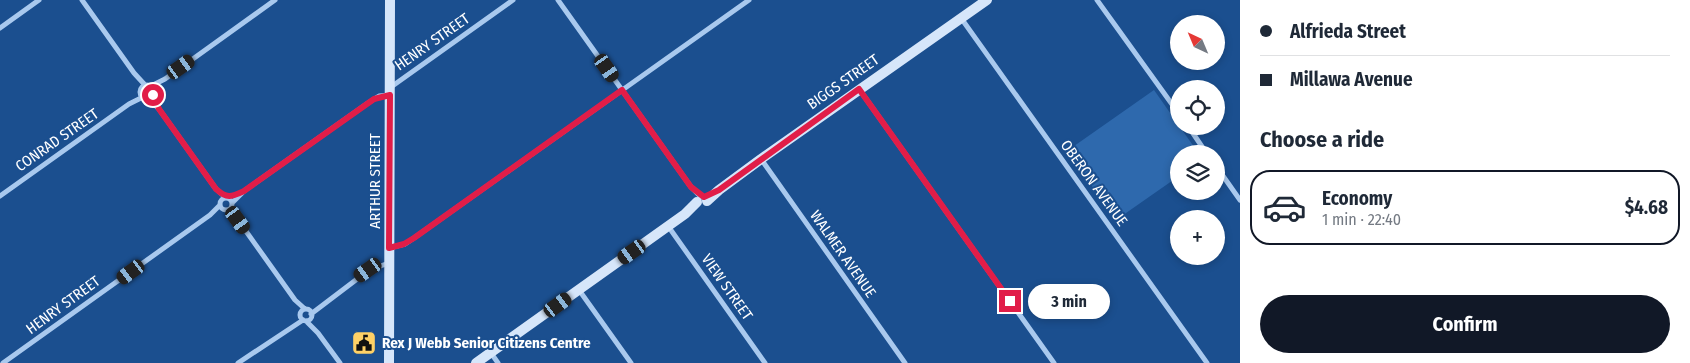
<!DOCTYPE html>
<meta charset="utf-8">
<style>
body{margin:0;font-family:"Fira Sans Condensed",sans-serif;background:#f6f6f7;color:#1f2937;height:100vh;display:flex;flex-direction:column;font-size:19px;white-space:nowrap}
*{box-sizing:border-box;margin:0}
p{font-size:16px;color:#747a83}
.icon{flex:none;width:28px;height:28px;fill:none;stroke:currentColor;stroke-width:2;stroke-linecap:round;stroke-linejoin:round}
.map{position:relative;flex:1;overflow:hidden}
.drawer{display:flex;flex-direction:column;background:#fff;width:450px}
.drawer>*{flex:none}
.top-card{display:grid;align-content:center;height:110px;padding:0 20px;background:#fff}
.needle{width:32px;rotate:316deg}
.fabs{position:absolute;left:1170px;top:15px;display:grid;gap:10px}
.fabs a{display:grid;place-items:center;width:55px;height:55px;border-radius:50%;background:#fff;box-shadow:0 2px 8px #0003;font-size:25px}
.end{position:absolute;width:22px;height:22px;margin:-11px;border:6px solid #e11d48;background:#fff;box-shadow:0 0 0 2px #fff}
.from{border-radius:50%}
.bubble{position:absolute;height:35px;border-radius:18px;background:#fff;box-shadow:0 2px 8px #0003;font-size:16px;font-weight:700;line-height:35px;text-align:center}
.car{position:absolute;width:15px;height:30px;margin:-15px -8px;border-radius:6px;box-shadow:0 0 4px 1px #0007;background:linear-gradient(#222 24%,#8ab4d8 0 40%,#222 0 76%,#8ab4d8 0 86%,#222 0)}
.top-card b{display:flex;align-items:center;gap:18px;height:48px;font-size:19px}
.top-card b+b{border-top:1px solid #e0e1e3}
.top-card i{width:12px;height:12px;background:#1f2937}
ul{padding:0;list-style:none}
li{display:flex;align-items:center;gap:15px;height:75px;margin:0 10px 8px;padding:0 10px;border:2px solid #e0e1e3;border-radius:20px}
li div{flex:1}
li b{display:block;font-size:19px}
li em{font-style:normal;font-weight:700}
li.on{border-color:#111827}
li>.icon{width:45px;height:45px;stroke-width:1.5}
h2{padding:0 20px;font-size:22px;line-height:60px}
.button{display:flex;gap:10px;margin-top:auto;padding:10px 20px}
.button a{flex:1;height:58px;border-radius:30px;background:#111827;color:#fff;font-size:20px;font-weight:700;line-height:58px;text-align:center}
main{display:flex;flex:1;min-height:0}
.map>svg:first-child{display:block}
</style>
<main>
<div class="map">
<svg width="1240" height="363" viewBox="0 0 1240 363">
<rect width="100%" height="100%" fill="#1b4f8f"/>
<path fill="#2e69ad" d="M1154,90l45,64h-20v22l-63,44 -49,-69z"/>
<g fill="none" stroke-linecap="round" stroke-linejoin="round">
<path stroke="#a9c9ee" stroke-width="5" d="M82,0l52,73 11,12
M558,0l133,187 10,10
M1097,0l82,114
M961,18l246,345
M0,28l39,-28
M140 92a7 7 0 1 1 14 0a7 7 0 1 1-14 0Z
M151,86l14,-7 110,-79
M391,87l122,-87
M859,89l195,274
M148,98l11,11 57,80 9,8
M1188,126l19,28
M761,159l144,204
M1216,166l24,34
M0,196l129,-92 14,-7
M220 204a6 6 0 1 1 12 0a6 6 0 1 1-12 0Z
M233,202l11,-11 124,-88 11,-7 11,-1
M232,207l6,13 57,80 10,9
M668,226l97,137
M389,248l16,-4 9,-6 335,-238
M579,290l52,73
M300 315a6 6 0 1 1 12 0a6 6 0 1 1-12 0Z
M311,314l58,-44 20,-7
M306,321l12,12 22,30
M491,353l7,10
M3,363l207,-148 10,-10
M238,363l65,-43"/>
<path stroke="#d6e6fa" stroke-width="10" d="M707,201l12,-11 42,-31 226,-159
M389,363l1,-363
M476,363l209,-149 12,-12"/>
</g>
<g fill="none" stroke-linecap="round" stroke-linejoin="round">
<path stroke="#e11d48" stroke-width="6" d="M153,95l6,14 57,80c11,10 15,8 28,2l130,-92 16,-4 -1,153 15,-4 10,-6 208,-148 69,97 13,10 15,-7 140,-101 151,212"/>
</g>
<defs>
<symbol id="civic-square" viewBox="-11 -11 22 22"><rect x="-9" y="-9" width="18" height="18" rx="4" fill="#ffd166" stroke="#1b4f8f"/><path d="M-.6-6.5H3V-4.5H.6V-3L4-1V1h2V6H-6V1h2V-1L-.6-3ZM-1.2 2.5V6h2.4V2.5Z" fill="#111"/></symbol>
</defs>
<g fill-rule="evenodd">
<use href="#civic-square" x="350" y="329" width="28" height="28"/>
</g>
<g text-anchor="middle" stroke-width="4" stroke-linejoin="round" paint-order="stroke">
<g font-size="15" fill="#fff" stroke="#1b4f8f">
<text transform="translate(432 42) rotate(-35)" y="5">HENRY STREET</text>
<text transform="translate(843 82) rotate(-35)" y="5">BIGGS STREET</text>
<text transform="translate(57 140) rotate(-35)" y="5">CONRAD STREET</text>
<text transform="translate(375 181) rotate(-90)" y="5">ARTHUR STREET</text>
<text transform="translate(1094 183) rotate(54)" y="5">OBERON AVENUE</text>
<text transform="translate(843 254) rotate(55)" y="5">WALMER AVENUE</text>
<text transform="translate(727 287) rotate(55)" y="5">VIEW STREET</text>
<text transform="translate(63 305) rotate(-36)" y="5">HENRY STREET</text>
</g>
<g font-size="15" font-weight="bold" fill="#fff" stroke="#1b4f8f" text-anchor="start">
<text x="382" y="348">Rex J Webb Senior Citizens Centre</text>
</g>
</g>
</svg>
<div class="fabs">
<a><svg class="needle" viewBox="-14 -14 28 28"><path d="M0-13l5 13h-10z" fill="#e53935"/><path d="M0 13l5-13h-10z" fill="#747a83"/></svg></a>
<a><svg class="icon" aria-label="locate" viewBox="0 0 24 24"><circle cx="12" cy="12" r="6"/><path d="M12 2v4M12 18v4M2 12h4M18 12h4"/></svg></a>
<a><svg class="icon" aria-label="layers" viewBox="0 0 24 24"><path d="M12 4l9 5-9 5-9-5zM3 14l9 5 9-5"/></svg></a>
<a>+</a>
</div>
<i class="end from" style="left:153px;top:95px"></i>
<i class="end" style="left:1010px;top:301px"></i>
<div class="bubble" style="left:1028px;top:284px;width:82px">3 min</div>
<i class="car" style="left:181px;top:67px;rotate:55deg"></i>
<i class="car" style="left:607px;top:68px;rotate:145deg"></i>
<i class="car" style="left:238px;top:220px;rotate:144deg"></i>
<i class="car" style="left:632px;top:252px;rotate:235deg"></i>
<i class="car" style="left:368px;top:270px;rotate:235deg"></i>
<i class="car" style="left:131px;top:272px;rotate:234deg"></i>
<i class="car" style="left:558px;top:305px;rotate:54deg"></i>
</div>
<section class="drawer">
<div class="top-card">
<b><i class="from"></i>Alfrieda Street</b>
<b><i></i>Millawa Avenue</b>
</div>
<h2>Choose a ride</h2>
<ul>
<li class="on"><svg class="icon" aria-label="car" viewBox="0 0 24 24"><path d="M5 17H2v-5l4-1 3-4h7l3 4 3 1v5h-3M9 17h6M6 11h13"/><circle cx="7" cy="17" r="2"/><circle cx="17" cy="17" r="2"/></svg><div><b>Economy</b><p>1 min · 22:40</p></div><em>$4.68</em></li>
</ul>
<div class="button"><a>Confirm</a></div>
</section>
</main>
